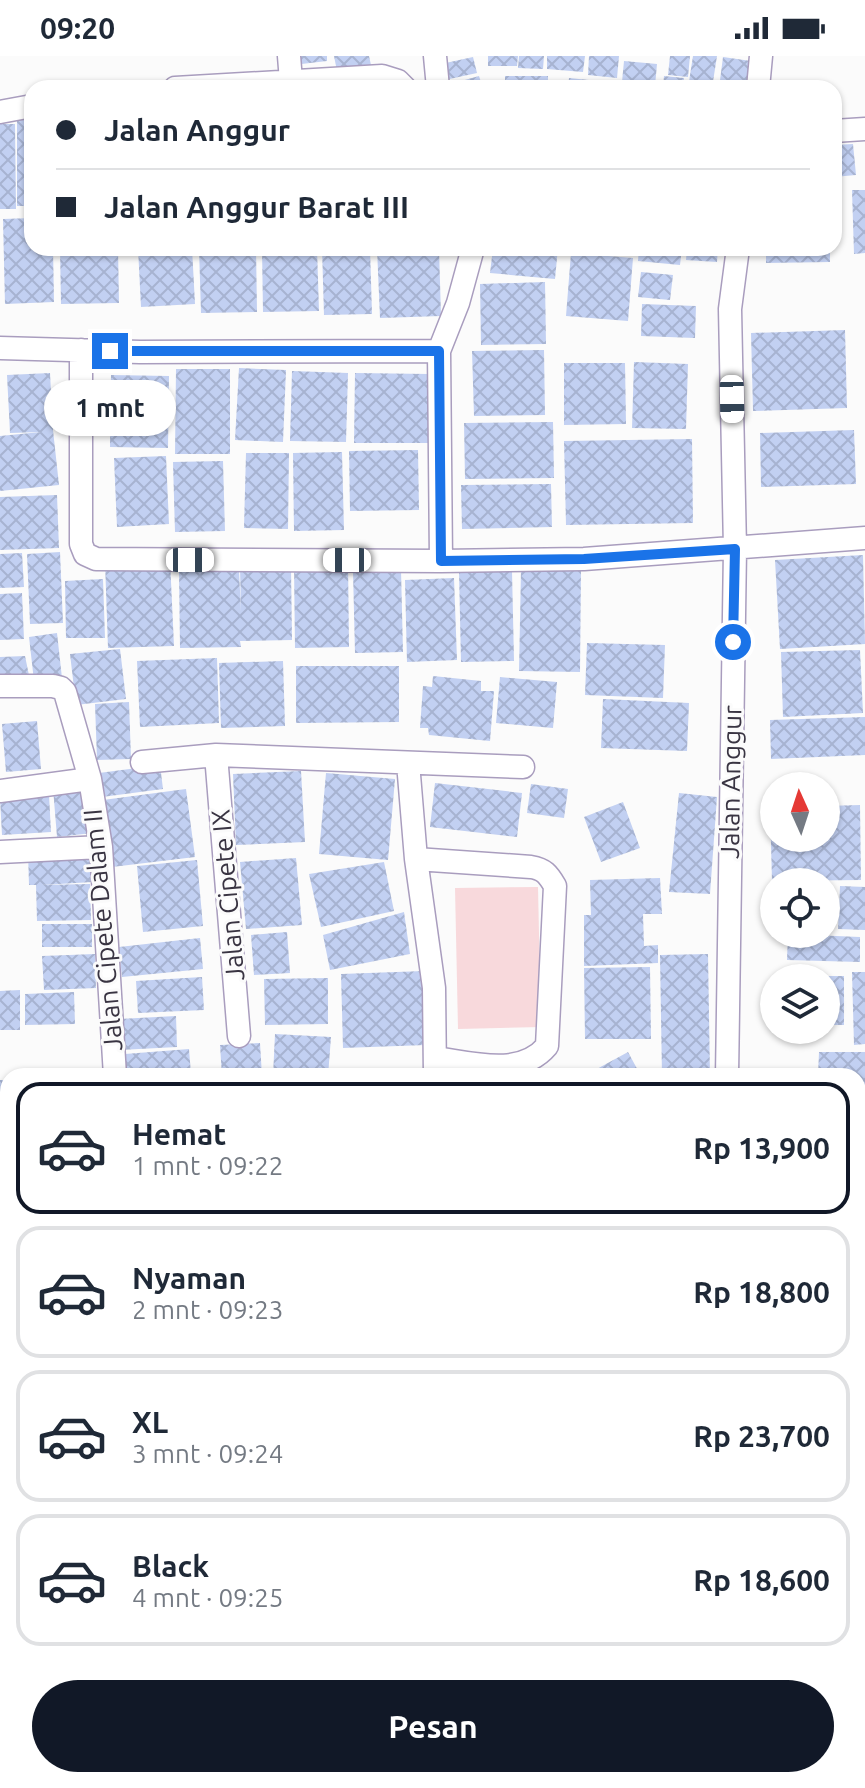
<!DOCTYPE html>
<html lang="id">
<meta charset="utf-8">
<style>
body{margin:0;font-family:Ubuntu,sans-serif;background:#f6f6f7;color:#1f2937;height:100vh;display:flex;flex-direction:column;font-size:30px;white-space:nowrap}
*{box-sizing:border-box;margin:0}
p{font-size:26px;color:#747a83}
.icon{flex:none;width:44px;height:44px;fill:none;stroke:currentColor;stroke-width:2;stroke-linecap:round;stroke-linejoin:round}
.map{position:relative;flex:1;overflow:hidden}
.sheet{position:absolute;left:0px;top:1012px;width:866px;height:720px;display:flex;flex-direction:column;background:#fff;border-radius:24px 24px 0 0;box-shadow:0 2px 6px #0004}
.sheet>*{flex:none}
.banner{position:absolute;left:24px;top:24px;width:818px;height:176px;border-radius:24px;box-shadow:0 2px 6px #0004;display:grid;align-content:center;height:176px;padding:0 32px;background:#fff}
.needle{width:52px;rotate:357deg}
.tools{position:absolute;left:760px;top:716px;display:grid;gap:16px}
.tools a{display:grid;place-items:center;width:80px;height:80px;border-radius:50%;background:#fff;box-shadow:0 2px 6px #0004;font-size:40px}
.end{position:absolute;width:36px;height:36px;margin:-18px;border:10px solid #1a73e8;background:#fff;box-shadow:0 0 0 4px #fff}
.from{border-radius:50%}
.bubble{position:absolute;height:56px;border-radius:28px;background:#fff;box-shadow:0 2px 6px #0004;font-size:26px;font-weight:600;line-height:56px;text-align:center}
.car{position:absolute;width:24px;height:48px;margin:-24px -12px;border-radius:10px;box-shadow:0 0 6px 2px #0007;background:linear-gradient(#fff 24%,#345 0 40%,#fff 0 76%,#345 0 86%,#fff 0)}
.banner b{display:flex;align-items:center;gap:28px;height:76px;font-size:30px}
.banner b+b{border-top:2px solid #e0e1e3}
.banner i{width:20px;height:20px;background:#1f2937}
ul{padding:14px 0 0;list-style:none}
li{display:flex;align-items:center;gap:24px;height:132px;margin:0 16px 12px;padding:0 16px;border:4px solid #e0e1e3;border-radius:24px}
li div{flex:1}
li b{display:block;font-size:30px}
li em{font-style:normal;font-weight:600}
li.active{border-color:#111827}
li>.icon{width:72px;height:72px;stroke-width:1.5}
.action{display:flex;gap:16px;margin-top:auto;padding:16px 32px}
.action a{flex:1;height:92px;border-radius:48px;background:#111827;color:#fff;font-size:32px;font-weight:600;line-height:92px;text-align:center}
.status{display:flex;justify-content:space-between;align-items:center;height:56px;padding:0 40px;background:#fff;direction:ltr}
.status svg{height:22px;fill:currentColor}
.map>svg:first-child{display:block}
</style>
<div class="status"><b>09:20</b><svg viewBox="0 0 49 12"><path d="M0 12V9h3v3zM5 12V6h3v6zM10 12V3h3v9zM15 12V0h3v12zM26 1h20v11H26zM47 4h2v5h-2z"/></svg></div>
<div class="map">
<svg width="865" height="1732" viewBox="0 0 865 1732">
<defs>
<pattern id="building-cross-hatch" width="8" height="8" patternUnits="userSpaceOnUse" patternTransform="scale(2)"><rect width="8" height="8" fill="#c2d0f2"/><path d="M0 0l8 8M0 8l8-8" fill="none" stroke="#a7b3d1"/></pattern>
</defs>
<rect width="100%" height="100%" fill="#fbfbfb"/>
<path fill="#f8d9dc" d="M538,831l3,140 -83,2 -3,-141z"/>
<path fill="url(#building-cross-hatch)" d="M292,0h35v5l-34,4z
M334,0h35l2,9 -34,6z
M488,0h30l-1,10h-29z
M519,0h25l-1,13 -25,-1z
M547,0h38l-2,16 -36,-3z
M589,0h30l-2,22 -29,-3z
M670,0h20l-2,21 -20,-2z
M693,0h24l-5,32h-24z
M473,1l4,16 -32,7 -4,-16z
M723,1l35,5 -4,26h-35z
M624,5l33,3 -2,22 -33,-4z
M479,20l4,12h-27l-2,-5z
M505,20h43v12h-43z
M664,20l20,2 -1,10h-20z
M569,22l30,3v7h-31z
M17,59l15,1v90h-15z
M0,68h15l1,85h-16z
M853,88l3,31 -22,2v-32z
M852,134h13v63l-11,1z
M32,162v30h21l1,54 -49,2 -2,-85z
M60,192h58l1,55 -58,1z
M138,192h54l3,56 -54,3z
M199,192h57l1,64 -56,1z
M262,192h55l2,63 -56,1z
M322,192h48l2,66 -48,1z
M377,192h62l2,68 -61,2z
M493,192h65l-3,31 -65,-6z
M639,192h43l-2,17 -42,-4z
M687,192h31l-1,14 -31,-2z
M766,192h64v14l-64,1z
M571,197l62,5 -5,63 -62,-5z
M641,216l32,3 -3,25 -32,-3z
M545,226l1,62 -65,1 -1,-61z
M642,248l54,2 -1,32 -54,-2z
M845,274l2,78 -94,3 -2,-78z
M544,294l1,65 -71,1 -2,-65z
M634,306l54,2 -2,65 -54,-1z
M564,307h61l1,61 -62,1z
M239,312l47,2 -3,72 -48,-2z
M176,313h54v85h-55z
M292,315l56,2 -2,69 -56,-1z
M50,317l3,57 6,55 -59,6v-55l41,-4 -31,1 -3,-58z
M355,317l74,1 -1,69h-74z
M111,319l58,1 -1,72 -58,-1z
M553,366l1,56 -89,1 -1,-56z
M854,374l2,54 -95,3 -1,-54z
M692,383l1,84 -127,2 -2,-84z
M418,394l1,60 -69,1 -1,-60z
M342,396l2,78 -50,1 -1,-78z
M246,397h43l-1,76 -44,-1z
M166,400l3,68 -52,3 -3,-69z
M223,405l2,70 -50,1 -2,-70z
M551,428l1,43 -90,2 -1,-44z
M57,439l2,53 -59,2v-53z
M60,496l3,71 -33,1 -3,-70z
M22,497l2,34 -24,1v-34z
M863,499l2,89 -85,5 -5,-89z
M170,504l4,86 -66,2 -3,-86z
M348,507l1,84 -54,1 -1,-84z
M291,511l1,73 -52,1 1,6 -61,1 -1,-76 60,-2 2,42 -1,-44z
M521,513h60l-1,103 -61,-1z
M401,514l2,82 -48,1 -2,-82z
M512,515l2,90 -53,1 -2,-90z
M454,522l3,82 -50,2 -2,-82z
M103,523l2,59h-39l-1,-57z
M22,537l2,46 -24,1v-46z
M57,577l5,45 -28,3 -5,-44z
M587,587l78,2 -2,53 -78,-3z
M120,593l6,50 -50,6 -6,-51z
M860,594l3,63 -80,4 -2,-65z
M25,600l5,24h-30v-23z
M217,602l2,65 -79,4 -3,-66z
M283,605l2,65 -64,2 -2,-65z
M296,610h103v56l-103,1z
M433,620l48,5v10h13l-4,50 -61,-6 -1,-7h-8l3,-42 9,1z
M500,621l57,5 -4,46 -57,-5z
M603,643l86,4 -2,48 -86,-3z
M129,646l2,57 -34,1 -2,-56z
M865,661v38l-94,4 -1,-39z
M37,665l4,48 -35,3 -4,-48z
M160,709l3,24 -61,8 -3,-24z
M301,715l4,71 -69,3 -3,-71z
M326,717l69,6 -7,81 -69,-6z
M435,727l87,10 -5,44 -87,-10z
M531,728l37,5 -4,29 -37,-5z
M88,729l4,48 -35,4 -4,-49z
M186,733l9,68 -83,10 -9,-67z
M679,737l38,4 -7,97 -41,-2z
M49,739l2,37 -49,3 -2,-37z
M623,746l17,46 -39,14 -17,-45z
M860,749l1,75 -89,1 -2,-74h4v31h52v-32z
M91,793l2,33 -52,3 49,-1 1,36 -54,1 -1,-36h-7l-1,-33z
M296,802l6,67 -56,4 -6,-67z
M197,804l6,66 -60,6 -6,-66z
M384,806l10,49 -73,16 -12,-53z
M660,822l2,36h-19l1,32 14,-1v18l-74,3v-51h7l-1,-35z
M840,830l25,1v43l-27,-1z
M404,856l6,42 -80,16 -7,-35z
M42,868h50v23h-50z
M287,876l3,41 -36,2 -3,-40z
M788,878l72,3v25l-73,-2z
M200,882l3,31 -81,8 -3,-30z
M95,898l1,34 -52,2 -2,-34z
M708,898l2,122h-48l-2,-121z
M650,911l1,72h-66l-1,-71z
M424,915l2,74 -83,3 -2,-74z
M852,916h13v72l-11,1z
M826,920h18v49h-18z
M202,921l2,33 -66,3 -2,-32z
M328,922v46l-63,1 -1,-46z
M20,934v40h-20v-39z
M74,936l1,32 -50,1v-31z
M176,960l1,31 -57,3 -1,-31z
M275,978l56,3 -3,39h-55z
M260,987l2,33h-40l-2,-31z
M189,993l2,25 -64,2 -2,-22z
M628,996l13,24h-57z
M819,996h46v56h-7v-32h-40z
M112,1012l1,8h-40v-6z
M0,1024h8v41h-8z
M859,1057h6v39h-5z
M1,1079l7,1v91h-8z
M858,1124h7v77h-7z
M858,1398h7v60h-7z
M0,1497l8,1v41h-8z
M858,1503h7v69h-7z
M0,1593h8v46h-8z
M858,1685h7l-1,47h-78v-8h72z
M234,1724h87v8h-87z
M418,1724h120v2l-43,6h-76z
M589,1724h88v8h-88z
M690,1724h33v8h-33z"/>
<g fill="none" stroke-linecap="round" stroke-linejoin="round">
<defs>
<path id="service" d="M0,1391l3,42"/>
<path id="minor" d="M289,0l2,25
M435,0l3,32
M175,32l207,-12 16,5 7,7
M758,32l3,-32
M0,56l32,-6
M834,75l31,-2
M0,292l140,4 299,-1
M81,294v194l4,10 11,5 345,2 143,-2 281,-21
M441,505l-2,-210 19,-48 15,-55
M0,630h53l8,2 4,4 25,87 11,68 14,229
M216,699l23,281
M142,706l74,-7 307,12
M408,707l8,96 18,129 1,88
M0,735l90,-12
M0,796l101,-5
M416,803l115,8c13,2 17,7 24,19l-8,160c-27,32 -75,17 -112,12
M727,1020l8,-527 -5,-240 8,-61
M858,1494h7
M0,1571h8
M734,1724v8"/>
<path id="tertiary" d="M348,1724l1,8"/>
<path id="secondary" d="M0,1250h8
M858,1262h7"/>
</defs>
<use href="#service" stroke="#a99dbe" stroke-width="14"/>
<use href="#minor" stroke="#a99dbe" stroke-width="25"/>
<use href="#tertiary" stroke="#a99dbe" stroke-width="29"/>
<use href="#secondary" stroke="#a99dbe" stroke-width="33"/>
<use href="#service" stroke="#fff" stroke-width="11"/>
<use href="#minor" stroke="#fff" stroke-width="22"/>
<use href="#tertiary" stroke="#fff" stroke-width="26"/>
<use href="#secondary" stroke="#fff" stroke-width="30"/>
</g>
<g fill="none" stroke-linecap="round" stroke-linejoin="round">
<path stroke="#1a73e8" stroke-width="10" d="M110,295h329l2,210 143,-2 151,-10 -2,93"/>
</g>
<g text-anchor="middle" stroke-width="6" stroke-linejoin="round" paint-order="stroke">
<g font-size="26" fill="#393442" stroke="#fbfbfb">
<text transform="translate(731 726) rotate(-89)" y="9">Jalan Anggur</text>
<text transform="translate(228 839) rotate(-95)" y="9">Jalan Cipete IX</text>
<text transform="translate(103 874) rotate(-95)" y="9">Jalan Cipete Dalam II</text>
</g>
</g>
</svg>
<div class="tools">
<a><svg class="needle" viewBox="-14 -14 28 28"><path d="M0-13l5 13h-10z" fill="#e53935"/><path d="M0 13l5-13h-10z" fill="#747a83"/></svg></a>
<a><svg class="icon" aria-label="locate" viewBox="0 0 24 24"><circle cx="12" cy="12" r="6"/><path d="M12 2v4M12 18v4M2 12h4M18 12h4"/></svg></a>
<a><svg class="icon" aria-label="layers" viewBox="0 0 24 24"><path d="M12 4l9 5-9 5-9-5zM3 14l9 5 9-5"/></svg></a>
</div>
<i class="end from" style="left:733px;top:586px"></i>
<i class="end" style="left:110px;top:295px"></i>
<div class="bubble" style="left:44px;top:324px;width:132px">1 mnt</div>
<i class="car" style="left:732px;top:343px;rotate:179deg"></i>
<i class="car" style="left:190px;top:504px;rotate:90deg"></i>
<i class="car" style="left:347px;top:504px;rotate:270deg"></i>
<div class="banner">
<b><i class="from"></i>Jalan Anggur</b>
<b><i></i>Jalan Anggur Barat III</b>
</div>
<section class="sheet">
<ul>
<li class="active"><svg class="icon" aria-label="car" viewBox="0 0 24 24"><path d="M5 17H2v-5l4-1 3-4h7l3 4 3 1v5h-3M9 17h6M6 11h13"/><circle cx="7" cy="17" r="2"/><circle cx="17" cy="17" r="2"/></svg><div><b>Hemat</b><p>1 mnt · 09:22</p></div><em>Rp 13,900</em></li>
<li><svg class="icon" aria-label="car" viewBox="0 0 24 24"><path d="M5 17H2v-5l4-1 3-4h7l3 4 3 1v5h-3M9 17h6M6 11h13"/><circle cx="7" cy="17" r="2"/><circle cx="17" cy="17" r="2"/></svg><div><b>Nyaman</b><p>2 mnt · 09:23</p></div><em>Rp 18,800</em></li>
<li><svg class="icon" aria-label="car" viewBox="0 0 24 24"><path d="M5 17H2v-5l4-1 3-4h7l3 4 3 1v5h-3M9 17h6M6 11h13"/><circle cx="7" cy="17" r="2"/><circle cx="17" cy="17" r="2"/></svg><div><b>XL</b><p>3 mnt · 09:24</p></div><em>Rp 23,700</em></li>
<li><svg class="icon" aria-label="car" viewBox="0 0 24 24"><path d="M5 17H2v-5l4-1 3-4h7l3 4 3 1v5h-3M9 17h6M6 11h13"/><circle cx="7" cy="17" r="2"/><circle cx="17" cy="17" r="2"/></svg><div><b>Black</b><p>4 mnt · 09:25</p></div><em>Rp 18,600</em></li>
</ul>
<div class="action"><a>Pesan</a></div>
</section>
</div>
